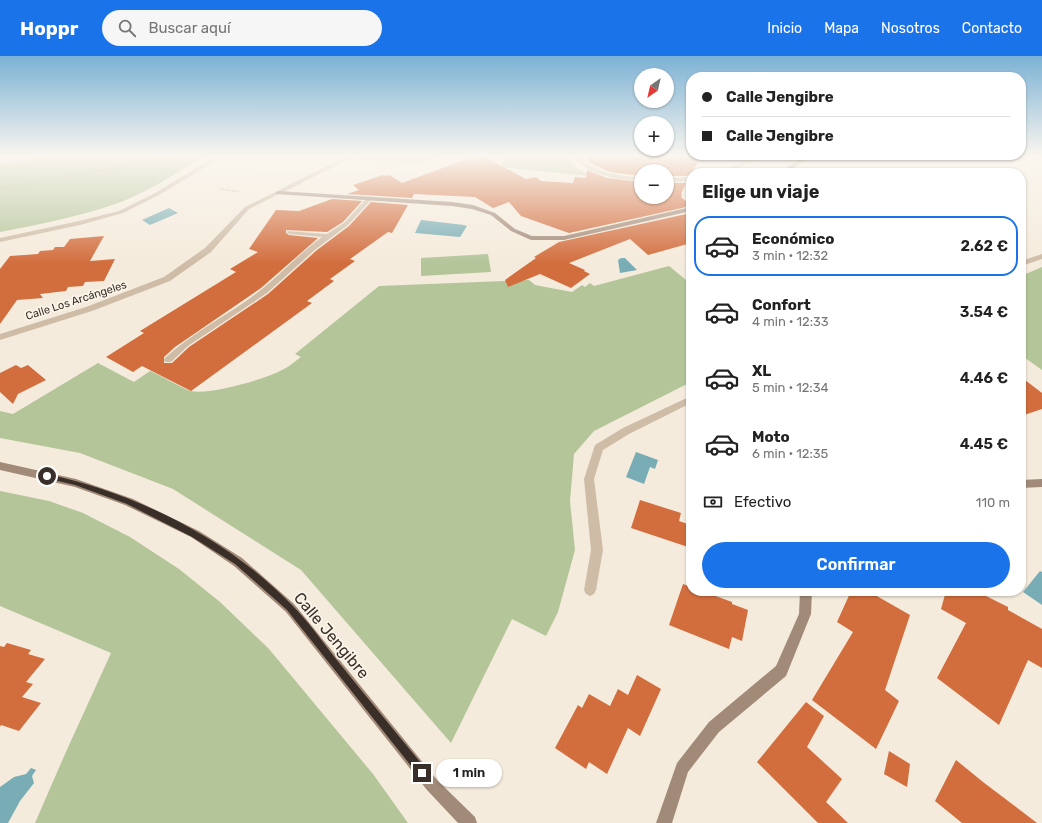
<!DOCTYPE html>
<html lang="es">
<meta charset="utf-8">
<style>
body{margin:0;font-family:Rubik,sans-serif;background:#f6f6f6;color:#222;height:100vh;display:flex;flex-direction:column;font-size:15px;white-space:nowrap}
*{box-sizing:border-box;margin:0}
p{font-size:13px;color:#767676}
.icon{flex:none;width:22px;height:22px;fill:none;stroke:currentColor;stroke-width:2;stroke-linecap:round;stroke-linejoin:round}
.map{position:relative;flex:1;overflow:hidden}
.drawer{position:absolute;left:686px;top:112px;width:340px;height:428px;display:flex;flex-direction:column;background:#fff;border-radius:16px;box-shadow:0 1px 3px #0004}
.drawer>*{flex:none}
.hud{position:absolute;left:686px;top:16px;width:340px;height:88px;border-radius:16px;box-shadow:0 1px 3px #0004;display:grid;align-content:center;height:88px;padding:0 16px;background:#fff}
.needle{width:26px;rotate:214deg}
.fabs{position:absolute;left:634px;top:12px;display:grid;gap:8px}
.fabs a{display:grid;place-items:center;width:40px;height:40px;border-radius:50%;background:#fff;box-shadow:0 1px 3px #0004;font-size:20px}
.end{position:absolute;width:18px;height:18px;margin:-9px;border:5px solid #3a2f28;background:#fff;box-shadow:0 0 0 2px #fff}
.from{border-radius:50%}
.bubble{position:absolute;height:28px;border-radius:14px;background:#fff;box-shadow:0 1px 3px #0004;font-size:13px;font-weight:600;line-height:28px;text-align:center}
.hud b{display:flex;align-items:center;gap:14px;height:38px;font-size:15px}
.hud b+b{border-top:1px solid #e0e0e0}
.hud i{width:10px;height:10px;background:#222}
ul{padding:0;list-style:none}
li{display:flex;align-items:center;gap:12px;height:60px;margin:0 8px 6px;padding:0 8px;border:2px solid transparent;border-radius:16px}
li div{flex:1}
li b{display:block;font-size:15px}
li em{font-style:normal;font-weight:600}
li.on{border-color:#1a73e8}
li>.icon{width:36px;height:36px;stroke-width:1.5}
h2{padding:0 16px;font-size:18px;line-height:48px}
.pay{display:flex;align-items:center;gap:10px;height:44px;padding:0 16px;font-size:15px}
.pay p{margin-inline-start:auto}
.cta{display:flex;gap:8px;margin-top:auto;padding:8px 16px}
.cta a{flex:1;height:46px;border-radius:24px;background:#1a73e8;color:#fff;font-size:16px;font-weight:600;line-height:46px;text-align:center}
header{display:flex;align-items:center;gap:24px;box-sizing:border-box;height:56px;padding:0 20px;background:#1a73e8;color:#fff}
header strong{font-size:19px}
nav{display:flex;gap:22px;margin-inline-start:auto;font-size:14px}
.search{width:280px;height:36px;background:#f6f6f6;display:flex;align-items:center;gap:10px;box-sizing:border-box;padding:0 14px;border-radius:22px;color:#767676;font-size:15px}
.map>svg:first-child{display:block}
</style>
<header>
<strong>Hoppr</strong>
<div class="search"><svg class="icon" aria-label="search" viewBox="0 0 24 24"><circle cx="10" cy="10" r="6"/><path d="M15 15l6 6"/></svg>Buscar aquí</div>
<nav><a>Inicio</a><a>Mapa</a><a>Nosotros</a><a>Contacto</a></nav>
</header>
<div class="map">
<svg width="1042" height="767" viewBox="0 0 1042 767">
<rect width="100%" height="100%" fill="#f5ebdc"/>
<path fill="#b4c59a" d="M36,100h169c-27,16 -54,34 -84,46 -39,14 -80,22 -121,30v-68l29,-4z
M507,100h62c2,11 13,16 22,20l-92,-9z
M488,198l3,18 -70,4v-18z
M669,210l22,18v98l-97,49 -20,23 -4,47 5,49 -17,62 -12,24 -34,-17 -61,124 -150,-173 -128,-81 -93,-36 -80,-15v-27l13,3 85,-51 36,19 16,-11c10,4 33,18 41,20 19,4 76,-12 93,-22 6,-3 11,-8 17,-12l-6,-3 84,-68 150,-6 6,5 37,7 10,-7 3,2 5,-4 4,3z
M1042,211v103l-21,-15v-79z
M0,435l49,10 34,12 47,24 49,32 41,33 49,47 104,125 35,49h-373l30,-69 46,-101 -111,-47z"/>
<path fill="#78adb5" d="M169,152l9,5 -28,12 -8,-5z
M421,164l43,5 3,1 -7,11 -45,-4z
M621,202h4l12,12 -17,3 -2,-13z
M636,396l22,8 -3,9 -5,-2 -6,17 -18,-7z
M1040,515l2,1v33l-19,-13z
M31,712l5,2 -4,6 2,7 -14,18 -12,22h-8v-36l14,-10 12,-3z"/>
<path fill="#d26d3d" d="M475,100h8l43,23 10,-2 5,4 32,2 2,-6 11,1 1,-8 20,8 34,4v15h26v-14h19l-5,11 1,1 -1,2 10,9 -122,27 -48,-17 -12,-14 -16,6 -18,-11 -61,-3 -2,4 -65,-4 12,-4 -6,-5 30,-10 2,1 5,-1 12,8z
M588,100h113l-11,20h-23v-5h-26v5l-31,-4 -22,-10z
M332,143l30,2 -19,21 -16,10 -41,-2v3l3,2 29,3 -57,50 -86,59 -11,10v6h8l17,-16 79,-53 49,-44 32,-24 22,-24 37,3 -16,28 -4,-1 -38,27 5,2 -25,18 4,2 -27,20 5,2 -121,88 -49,-25 -9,6 -27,-15 38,-24 -4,-2 96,-59 -6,-3 28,-17 -9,-3 27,-39 23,1z
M691,157v30l-43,12 -18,-16 -61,24 16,7 -1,1 6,3 -19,14 -31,-14 -32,13 -3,-7 31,-22 -2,-1 25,-15z
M104,180l-14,25 25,-2 -11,22 -19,1 -2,4 -15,1 -2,4 -26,3 3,4 -26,2 -17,24v-55l10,-13 28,-2 2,-3 13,-1 2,-3h9l6,-8z
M16,309l5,3 7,-3 18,15 -28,14 -5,10 -13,-12v-19z
M1021,321l21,16v16l-21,7z
M640,444l41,13 -2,8 12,4v23l-60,-20z
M683,528l8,3v4h11l30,11v2l16,6 -6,31 -10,-4 -3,12 -60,-24z
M851,535h17l42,24 -25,75 14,11 -23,48 -64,-49 41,-68 -16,-10z
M946,535h30l32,16v3l34,19v39l-14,-8 -29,65 -62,-47 29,-55 -25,-14z
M7,587l24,7 -3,4 17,5 -19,23 7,2 -11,13 19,6 -22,28 -18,-6 -1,2v-81l4,1z
M637,619l24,14 -21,47 -12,-8 -21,46 -18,-12 -3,7 -31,-21 23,-43 4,3 7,-14 21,12 8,-17 10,6z
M806,646l18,14 -17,31 35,32 -16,23 22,21h-30l-61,-61z
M889,695l21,13 -3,23 -23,-13z
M956,704l27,22 54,41h-75l-27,-22z"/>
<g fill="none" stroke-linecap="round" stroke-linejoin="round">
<path stroke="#baa691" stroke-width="1.5" stroke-dasharray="1.5 1.5" stroke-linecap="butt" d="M160,102l-1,7 5,8
M0,132l123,-21 40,-11
M220,133l21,3"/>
<path fill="#cebca7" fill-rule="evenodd" d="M373,100l47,3 7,-3h9l-15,7 -69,-4 -3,-2z
M369,141l3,2 -1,1 -23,25 -32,24 -49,44 -79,53 -17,16h-6l-1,-2 1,-2c29,-27 66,-44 97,-69 21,-17 38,-36 60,-52l-33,-3 -2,-1v-2l40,3 17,-11 23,-25z
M691,340v7l-62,31 -26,16 -9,29 9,71 -7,40 -2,4 -4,2 -4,-2 -2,-4 7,-40 -7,-71 10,-31 1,-3 28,-17z"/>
<path fill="#cebca7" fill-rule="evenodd" d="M216,100h8l-65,39 -36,18 -43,12 -80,17v-4l79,-17 40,-10 36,-18z
M347,100h9l-107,53 -38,43 -41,29 -78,30 -92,29v-6l86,-27 78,-30 41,-29 40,-41z
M575,100h6l1,4c18,14 37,16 59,17v4c-24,-2 -44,-4 -64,-19z
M756,100h9l-38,17h-8z
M691,121v4l-24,1v-4z
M1042,198v5l-21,7v-5z"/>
<path fill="#a28a78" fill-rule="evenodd" d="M803,100h8l-24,17h-7z
M278,135l174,11 21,3 22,8 20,16 17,7h32l127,-29v4l-127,29h-33l-20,-9 -20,-16 -19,-6 -20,-3 -176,-12v-2z
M0,406l76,17 57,20 66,32 43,27 52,46 143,176 38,37 2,6h-19l-31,-33 -141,-178 -52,-46 -43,-29 -66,-32 -50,-18 -75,-17z
M1042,423v8l-21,1v-8z
M800,535h12l-1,23 -25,62 -67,56 -31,40 -16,51h-16l21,-60 32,-41 67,-56 23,-52z"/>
</g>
<linearGradient id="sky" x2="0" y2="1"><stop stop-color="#7bb1d4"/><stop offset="0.48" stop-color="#faf6ef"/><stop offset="1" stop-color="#faf6ef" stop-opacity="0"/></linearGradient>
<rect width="1042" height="208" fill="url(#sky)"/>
<path fill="#3a2f28" d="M45,418h2c91,20 180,64 245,131 16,16 30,36 44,54 30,37 60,74 90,110l1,4 -1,3 -4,2 -3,-2 -132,-166 -52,-46 -43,-27 -65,-33 -52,-19 -30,-7z"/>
<g text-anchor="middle" stroke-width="3.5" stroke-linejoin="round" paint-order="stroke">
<g font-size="11" fill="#3a2f28" stroke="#fbf5e9">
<text transform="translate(76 244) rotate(-18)" y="4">Calle Los Arcángeles</text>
</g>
<g font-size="16" fill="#3a2f28" stroke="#fbf5e9">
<text transform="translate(332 579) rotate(50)" y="6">Calle Jengibre</text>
</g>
</g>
</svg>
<div class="fabs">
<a><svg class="needle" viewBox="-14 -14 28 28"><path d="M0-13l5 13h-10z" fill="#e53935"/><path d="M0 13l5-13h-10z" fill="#767676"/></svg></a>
<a>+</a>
<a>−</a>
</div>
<i class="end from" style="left:47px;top:420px"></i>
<i class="end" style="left:422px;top:717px"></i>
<div class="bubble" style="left:436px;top:703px;width:66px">1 min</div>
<div class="hud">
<b><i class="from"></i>Calle Jengibre</b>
<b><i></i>Calle Jengibre</b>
</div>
<section class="drawer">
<h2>Elige un viaje</h2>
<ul>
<li class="on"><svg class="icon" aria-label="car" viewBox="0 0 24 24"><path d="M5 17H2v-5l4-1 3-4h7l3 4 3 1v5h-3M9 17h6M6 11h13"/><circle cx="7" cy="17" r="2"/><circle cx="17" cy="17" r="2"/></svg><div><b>Económico</b><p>3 min · 12:32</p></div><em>2.62 €</em></li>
<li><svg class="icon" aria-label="car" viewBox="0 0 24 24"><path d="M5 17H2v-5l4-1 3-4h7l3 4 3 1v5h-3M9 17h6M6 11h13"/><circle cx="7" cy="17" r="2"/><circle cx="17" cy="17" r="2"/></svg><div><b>Confort</b><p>4 min · 12:33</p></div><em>3.54 €</em></li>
<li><svg class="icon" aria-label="car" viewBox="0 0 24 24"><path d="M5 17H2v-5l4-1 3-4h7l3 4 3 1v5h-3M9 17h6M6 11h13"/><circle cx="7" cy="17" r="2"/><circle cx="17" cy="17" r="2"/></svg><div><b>XL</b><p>5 min · 12:34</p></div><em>4.46 €</em></li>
<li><svg class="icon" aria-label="car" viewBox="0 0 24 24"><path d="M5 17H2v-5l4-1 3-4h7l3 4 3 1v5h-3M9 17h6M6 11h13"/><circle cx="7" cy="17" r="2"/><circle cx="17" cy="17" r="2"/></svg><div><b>Moto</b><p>6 min · 12:35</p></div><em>4.45 €</em></li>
</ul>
<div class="pay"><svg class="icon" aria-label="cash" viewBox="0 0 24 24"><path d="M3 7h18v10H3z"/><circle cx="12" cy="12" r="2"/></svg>Efectivo<p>110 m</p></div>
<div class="cta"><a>Confirmar</a></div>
</section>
</div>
